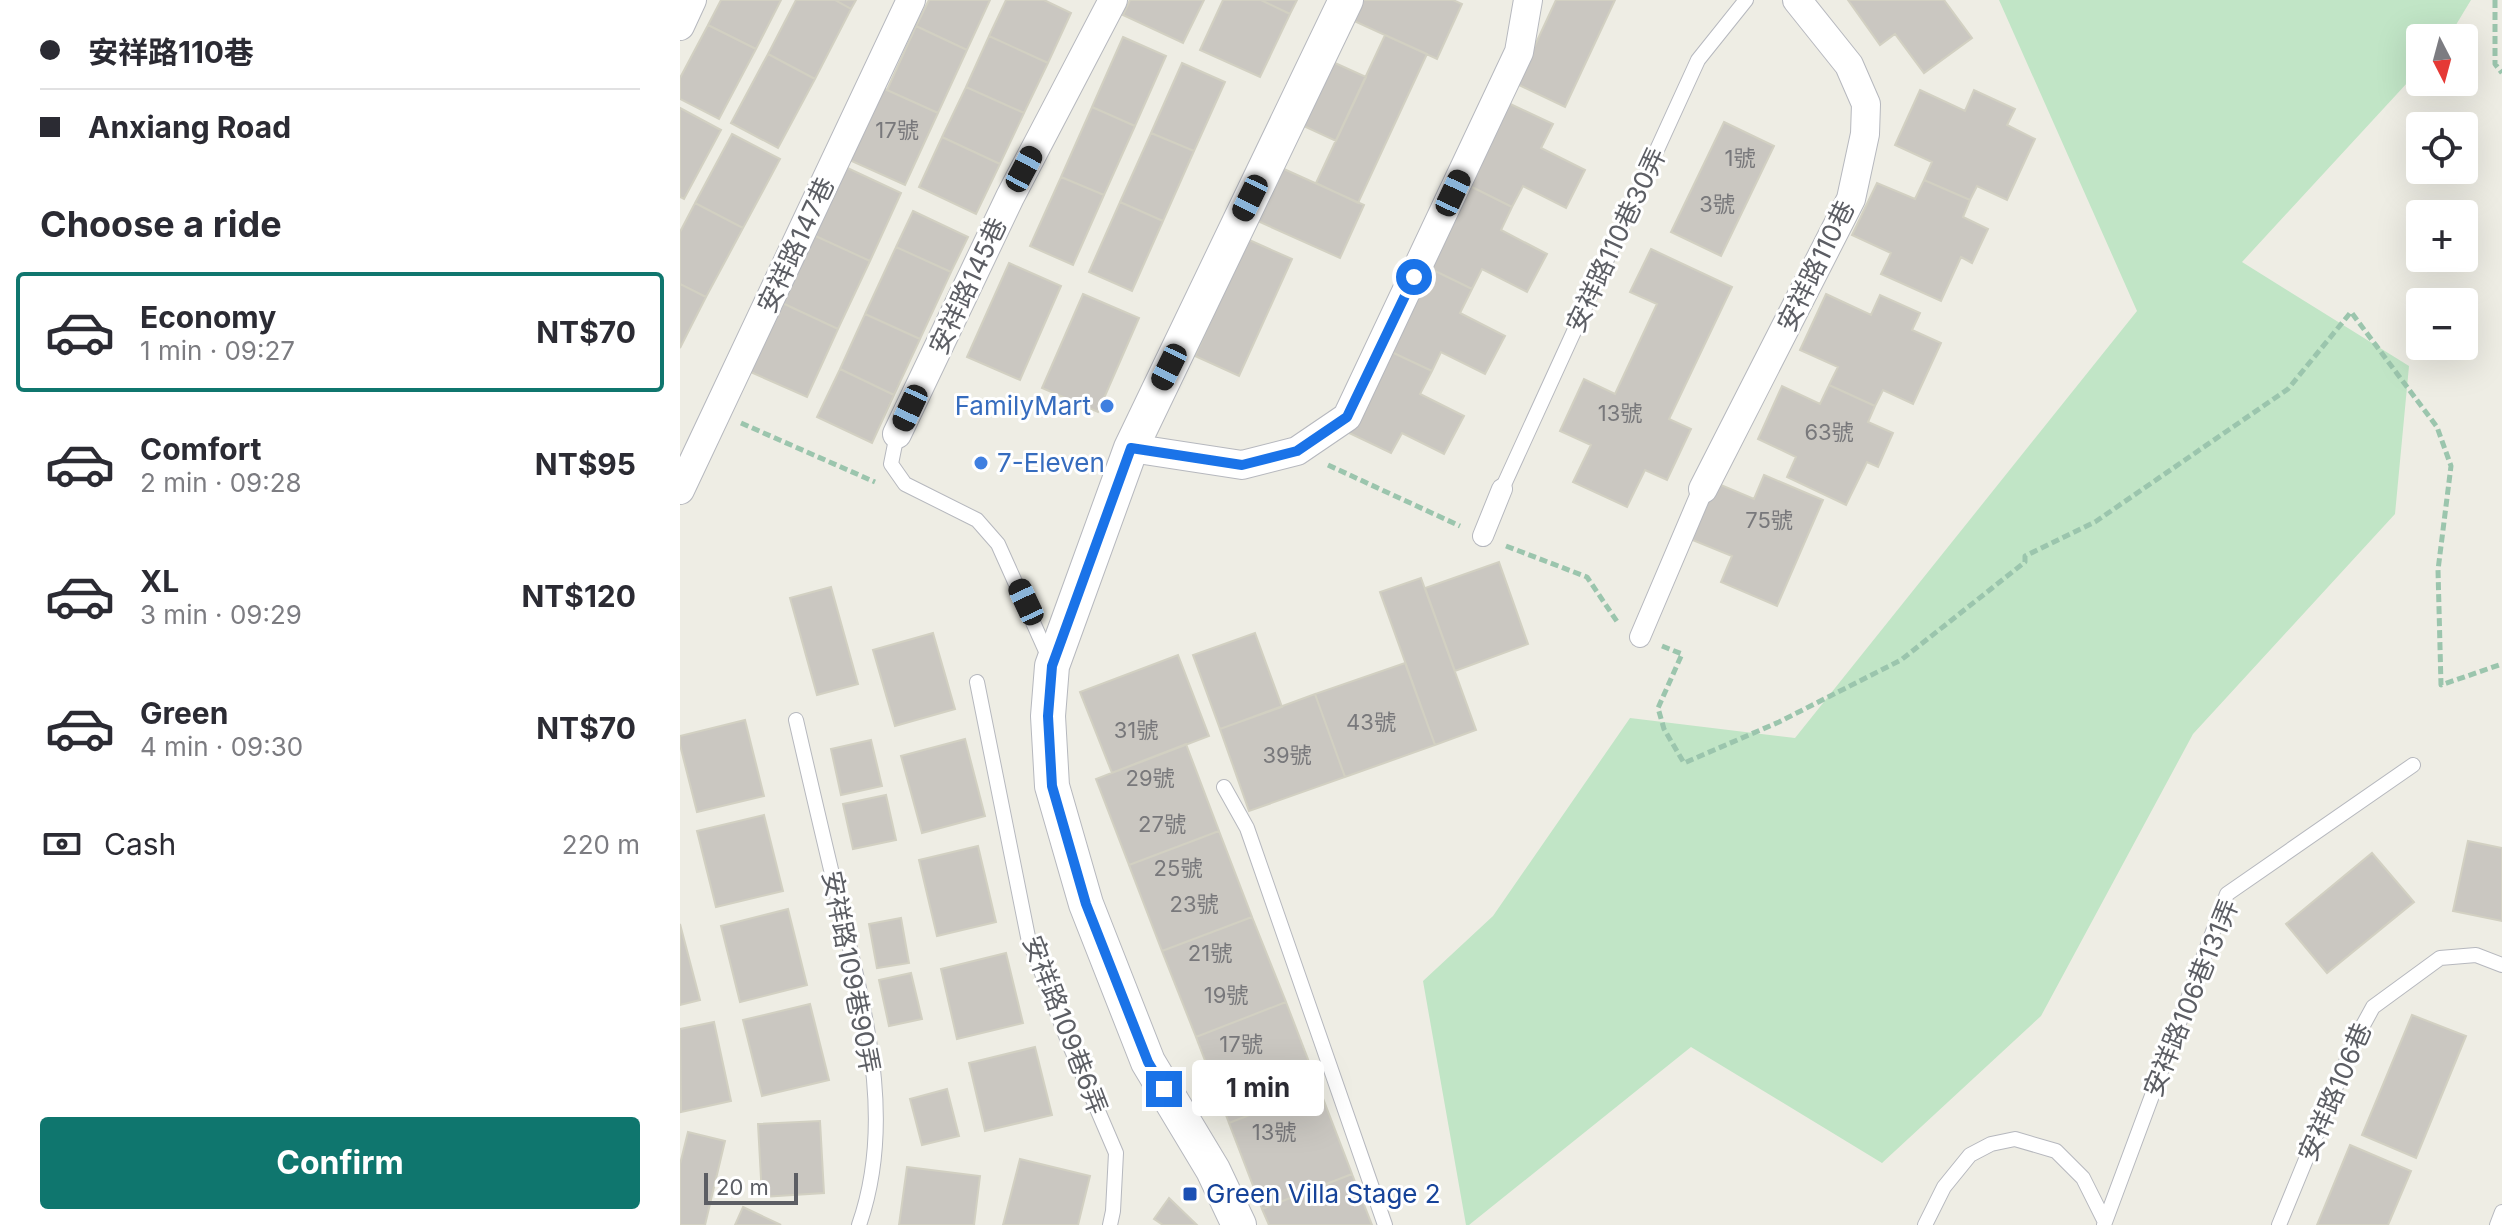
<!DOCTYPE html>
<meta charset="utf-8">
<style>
body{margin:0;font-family:Inter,"Noto Sans TC",sans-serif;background:#f2f2f3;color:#2b2b33;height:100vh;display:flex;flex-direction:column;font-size:30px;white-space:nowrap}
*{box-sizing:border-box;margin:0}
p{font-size:26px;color:#7c7c81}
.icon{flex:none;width:44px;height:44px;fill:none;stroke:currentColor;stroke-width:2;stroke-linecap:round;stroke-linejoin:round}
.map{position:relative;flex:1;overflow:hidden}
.panel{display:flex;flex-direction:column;background:#fff;width:680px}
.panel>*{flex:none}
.banner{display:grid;align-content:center;height:176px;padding:0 40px;background:#fff}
.needle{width:52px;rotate:174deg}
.tools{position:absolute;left:1726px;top:24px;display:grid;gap:16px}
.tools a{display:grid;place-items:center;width:72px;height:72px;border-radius:8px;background:#fff;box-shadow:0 8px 32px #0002;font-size:40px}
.scale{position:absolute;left:24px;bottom:20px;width:94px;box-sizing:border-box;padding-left:8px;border:4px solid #5c5e64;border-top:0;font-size:22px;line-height:28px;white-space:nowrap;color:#5c5e64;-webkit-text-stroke:6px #fff;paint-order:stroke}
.end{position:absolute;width:36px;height:36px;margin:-18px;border:10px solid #1a73e8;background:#fff;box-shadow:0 0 0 4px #fff}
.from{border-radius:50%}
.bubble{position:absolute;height:56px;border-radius:8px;background:#fff;box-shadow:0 8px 32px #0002;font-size:26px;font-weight:700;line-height:56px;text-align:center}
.car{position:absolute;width:24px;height:48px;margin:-24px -12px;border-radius:10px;box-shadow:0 0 6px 2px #0007;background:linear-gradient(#222 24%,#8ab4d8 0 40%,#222 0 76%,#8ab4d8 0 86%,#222 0)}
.banner b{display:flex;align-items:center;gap:28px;height:76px;font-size:30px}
.banner b+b{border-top:2px solid #e1e1e2}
.banner i{width:20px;height:20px;background:#2b2b33}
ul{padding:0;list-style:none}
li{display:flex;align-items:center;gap:24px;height:120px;margin:0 16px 12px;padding:0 24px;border:4px solid transparent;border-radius:8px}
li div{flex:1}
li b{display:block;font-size:30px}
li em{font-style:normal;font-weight:700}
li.current{border-color:#0f766e}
li>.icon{width:72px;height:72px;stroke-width:1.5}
h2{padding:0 40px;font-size:36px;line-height:96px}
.pay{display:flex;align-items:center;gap:20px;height:88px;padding:0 40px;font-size:30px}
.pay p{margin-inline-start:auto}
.button{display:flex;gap:16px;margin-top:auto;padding:16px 40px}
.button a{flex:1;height:92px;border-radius:8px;background:#0f766e;color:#fff;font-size:32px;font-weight:700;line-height:92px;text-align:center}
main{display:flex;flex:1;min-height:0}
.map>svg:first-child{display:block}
</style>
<main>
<section class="panel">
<div class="banner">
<b><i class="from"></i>安祥路110巷</b>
<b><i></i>Anxiang Road</b>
</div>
<h2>Choose a ride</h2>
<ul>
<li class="current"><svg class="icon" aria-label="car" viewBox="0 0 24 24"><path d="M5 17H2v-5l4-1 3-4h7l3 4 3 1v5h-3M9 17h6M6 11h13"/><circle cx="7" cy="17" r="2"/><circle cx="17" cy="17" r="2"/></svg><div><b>Economy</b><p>1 min · 09:27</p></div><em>NT$70</em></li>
<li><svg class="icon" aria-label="car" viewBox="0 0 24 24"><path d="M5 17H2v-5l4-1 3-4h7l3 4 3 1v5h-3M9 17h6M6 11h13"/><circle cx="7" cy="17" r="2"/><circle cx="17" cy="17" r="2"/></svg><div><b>Comfort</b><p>2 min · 09:28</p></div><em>NT$95</em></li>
<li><svg class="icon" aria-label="car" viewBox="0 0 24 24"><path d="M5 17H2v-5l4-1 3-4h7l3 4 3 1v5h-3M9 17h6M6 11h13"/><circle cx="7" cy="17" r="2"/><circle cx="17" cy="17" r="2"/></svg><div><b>XL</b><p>3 min · 09:29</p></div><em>NT$120</em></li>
<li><svg class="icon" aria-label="car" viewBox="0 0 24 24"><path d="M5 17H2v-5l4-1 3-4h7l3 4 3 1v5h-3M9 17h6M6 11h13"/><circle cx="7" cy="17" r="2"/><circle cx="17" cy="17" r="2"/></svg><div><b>Green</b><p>4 min · 09:30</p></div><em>NT$70</em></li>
</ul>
<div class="pay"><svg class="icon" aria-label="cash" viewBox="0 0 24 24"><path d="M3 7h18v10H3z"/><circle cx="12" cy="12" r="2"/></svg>Cash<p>220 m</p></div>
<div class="button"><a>Confirm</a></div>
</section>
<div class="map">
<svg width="1822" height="1225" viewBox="0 0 1822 1225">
<rect width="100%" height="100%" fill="#eeede4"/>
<path fill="#c1e5c6" d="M1319,0h472l-23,38h-28v31l-178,193 167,104 -14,148 -202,220 -152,282 -159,147 -191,-116 -222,178h-3l-43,-244 70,-65 137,-198 165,20 342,-427z"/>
<path fill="#cac7c1" stroke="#d2d0c2" stroke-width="2" d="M41,0h60l-25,49 -48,-24z
M116,0h39l16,9 -36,70 -47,-25z
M155,0h21l-5,9z
M249,0h61l-23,50 -51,-24z
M326,0h38l27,13 -23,50 -59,-27z
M450,0h74l-21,43 -60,-28z
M543,0h38l29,14 -30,63 -60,-27z
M581,0h36l-7,14z
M680,0h93l9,4 -25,55 -85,-39z
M876,0h59l-50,107 -48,-23z
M1168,0h96l28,38 -48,35 -29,-39 -15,11z
M28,25l48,24 -37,70 -39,-20v-21z
M236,26l51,24 -29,63 -51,-23z
M705,35l42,19 -69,149 -42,-20z
M309,36l59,27 -24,50 -58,-26z
M443,37l43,19 -31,70 -43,-19z
M88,54l47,25 -37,69 -47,-25z
M644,58l42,19 -30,64 -41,-19z
M502,63l43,19 -31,69 -43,-18z
M198,86l60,27 -33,72 -60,-27z
M286,87l58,26 -24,51 -58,-27z
M1240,90l45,21 9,-21 41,19 -8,16 28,14 -28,61 -30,-14 -7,14 -46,-20 8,-18 -37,-17z
M826,102l47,22 -12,24 44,22 -19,38 -43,-22 -11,21 -46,-23z
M412,107l43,19 -31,69 -43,-18z
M0,108l41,22 -37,69 -4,-2z
M1044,122l50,24 -53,110 -50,-24z
M471,133l43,18 -31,70 -43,-19z
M52,134l48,25 -37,69 -48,-25z
M262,137l58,27 -24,50 -57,-27z
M161,165l60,28 -31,68 -61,-28z
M595,165l89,40 -24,53 -89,-40z
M381,177l43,18 -31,70 -43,-19z
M1244,180l46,20 -7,17 25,12 -16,34 -11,-6 -20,44 -60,-27 10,-21 -39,-18 25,-52 38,16z
M786,184l46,23 -11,23 46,24 -20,38 -45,-23 -10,20 -47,-23z
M440,202l43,19 -31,70 -43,-19z
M15,203l48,25 -37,69 -26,-13v-52z
M233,211l55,26 -17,35 -55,-25z
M129,233l61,28 -32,68 -60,-28z
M567,239l45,20 -53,117 -44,-20z
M216,247l55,25 -31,67 -55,-25z
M971,249l81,38 -63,132 22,10 -24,51 -22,-10 -18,37 -54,-25 18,-37 -31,-14 24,-52 31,15 42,-90 -27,-12z
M329,263l52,23 -41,94 -53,-23z
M745,266l47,23 -12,24 45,23 -20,38 -44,-22 -9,19 -47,-22z
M0,284l26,13 -26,51z
M403,294l56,24 -41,94 -56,-24z
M1146,294l45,21 9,-20 40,18 -8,17 29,13 -28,61 -30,-14 -8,16 -46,-21 9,-18 -38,-17z
M98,301l60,28 -31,68 -61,-27z
M185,314l55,25 -26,56 -54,-26z
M705,349l47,22 -12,23 44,22 -20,38 -42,-21 -11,20 -46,-22z
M160,369l54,26 -22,48 -55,-26z
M1149,385l46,21 -7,16 25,11 -15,34 -11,-5 -21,43 -59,-28 9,-20 -38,-18 24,-53 38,18z
M1084,475l59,25 -46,106 -56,-24 11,-26 -42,-17 24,-57 40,17z
M819,562l29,82 -73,27 -30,-83z
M741,578l55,152 -41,15 -55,-153z
M151,587l27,97 -41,11 -27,-97z
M253,633l22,76 -60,17 -22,-76z
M575,633l27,74 -62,22 -27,-74z
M498,655l31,81 -97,37 -32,-81z
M725,663l30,82 -90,32 -30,-83z
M635,694l30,83 -96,34 -29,-82z
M65,720l19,76 -67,16 -17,-67v-9z
M285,739l20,77 -63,17 -21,-77z
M191,740l11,46 -41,9 -10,-46z
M506,744l33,87 -90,34 -33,-86z
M206,795l10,45 -43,9 -10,-45z
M84,815l19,76 -67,16 -19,-76z
M539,831l33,86 -90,34 -33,-86z
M1788,841l34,7v73l-49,-10z
M298,846l18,76 -59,14 -18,-76z
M1692,853l42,49 -87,71 -41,-49z
M108,909l19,76 -67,17 -19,-76z
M572,917l34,85 -90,35 -34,-86z
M221,918l8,45 -32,5 -8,-44z
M0,924l20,76 -20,5z
M326,953l17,70 -66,16 -16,-70z
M231,973l11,46 -33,7 -10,-46z
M606,1002l33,86 -90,35 -33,-86z
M130,1004l19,76 -67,16 -19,-76z
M1732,1015l54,21 -50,122 -54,-23z
M34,1022l17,79 -50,11 -1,-83z
M355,1047l17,68 -67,16 -16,-68z
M639,1088l33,86 -90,35 -33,-86z
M267,1089l12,47 -37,9 -12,-46z
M140,1121l4,72 -62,4 -4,-73z
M8,1132l37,9 -20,84h-25v-61z
M1670,1145l61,26 -23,54h-71z
M340,1159l70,17 -12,49h-75z
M227,1167l73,9 -6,49h-75z
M672,1174l20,51h-103l-7,-16z
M489,1198l28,27h-34l-9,-6z
M63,1207l38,18h-46z"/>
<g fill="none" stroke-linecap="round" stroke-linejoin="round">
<defs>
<path id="service" d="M217,434l-6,30 14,20 72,36 21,24 51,114
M822,489l196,-429 48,-60
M297,682l51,255 40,104 48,112 -3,58 -3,14
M116,720c15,65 30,130 46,195 24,102 53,207 17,310
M544,787l23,41 138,397
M1425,1222l122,-328 186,-129
M1245,1225l19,-38 26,-32 21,-11 24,-5 41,12 27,27 22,44 -1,3
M1599,1225l76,-185 18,-33 67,-49 36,-3 26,10
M1817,1225l5,-13"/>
<path id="pedestrian" d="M803,536l19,-47
M960,637l63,-148"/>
<path id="minor" d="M0,26l12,-26
M217,434l113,-237 103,-197
M451,448l111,17 55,-14 50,-34 172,-365 9,-52
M1023,489l148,-290 14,-65 1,-30 -17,-39 -52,-65
M0,490l231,-490"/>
<path id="tertiary" d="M559,1225l-26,-55 -65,-108 -62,-158 -34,-118 -4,-70 4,-50 79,-218 215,-448"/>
</defs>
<use href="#service" stroke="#b6b8be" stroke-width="16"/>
<use href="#pedestrian" stroke="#b6b8be" stroke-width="22"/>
<use href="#minor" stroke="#b6b8be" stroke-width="30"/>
<use href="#tertiary" stroke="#b6b8be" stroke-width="36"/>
<path stroke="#9bc5ad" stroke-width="5" stroke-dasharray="8 4" stroke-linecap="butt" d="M1815,0v64l7,9
M61,423l134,59
M648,465l132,61
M826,546l81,31 31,46
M982,646l20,8 -24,54 6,21 20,34 95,-41 122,-62 124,-98v-6l70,-34 193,-133 63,-77 86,115 14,39 -13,104 3,115 61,-21"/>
<use href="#service" stroke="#fff" stroke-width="14"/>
<use href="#pedestrian" stroke="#fff" stroke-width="20"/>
<use href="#minor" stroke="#fff" stroke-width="28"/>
<use href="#tertiary" stroke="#fff" stroke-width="34"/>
</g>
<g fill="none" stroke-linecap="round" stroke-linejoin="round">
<path stroke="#1a73e8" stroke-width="10" d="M484,1089l-16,-27 -62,-158 -34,-118 -4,-70 4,-50 79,-218 111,17 55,-14 50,-34 67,-140"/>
</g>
<g fill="#3f7fe0" stroke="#fff" stroke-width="3">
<circle cx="427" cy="406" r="8"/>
<circle cx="301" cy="463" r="8"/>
</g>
<rect fill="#1a4fb4" stroke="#fff" stroke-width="3" x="502" y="1186" width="16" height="16" rx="4"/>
<g text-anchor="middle" stroke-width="6" stroke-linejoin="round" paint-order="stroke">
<g font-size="22" fill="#78787b">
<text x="217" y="138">17號</text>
<text x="1060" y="166">1號</text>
<text x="1037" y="212">3號</text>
<text x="940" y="421">13號</text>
<text x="1149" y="440">63號</text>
<text x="1089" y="528">75號</text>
<text x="691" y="730">43號</text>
<text x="456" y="738">31號</text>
<text x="607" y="763">39號</text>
<text x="470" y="786">29號</text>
<text x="482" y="832">27號</text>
<text x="498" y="876">25號</text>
<text x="514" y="912">23號</text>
<text x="530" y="961">21號</text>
<text x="546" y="1003">19號</text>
<text x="561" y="1052">17號</text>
<text x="594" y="1140">13號</text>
</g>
<g font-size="26" fill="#5c5e64" stroke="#fff">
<text transform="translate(936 240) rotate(-65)" y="9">安祥路110巷30弄</text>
<text transform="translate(116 245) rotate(-65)" y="9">安祥路147巷</text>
<text transform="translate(1136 266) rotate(-64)" y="9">安祥路110巷</text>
<text transform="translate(288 286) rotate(-65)" y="9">安祥路145巷</text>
<text transform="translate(171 972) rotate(79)" y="9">安祥路109巷90弄</text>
<text transform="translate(1511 998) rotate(-68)" y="9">安祥路106巷131弄</text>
<text transform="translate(385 1025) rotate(69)" y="9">安祥路109巷6弄</text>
<text transform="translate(1655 1092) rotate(-67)" y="9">安祥路106巷</text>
</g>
<g font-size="26" fill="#366cbe" stroke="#fff" text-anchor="end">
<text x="411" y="415">FamilyMart</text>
<text x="317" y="472" text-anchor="start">7-Eleven</text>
</g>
<g font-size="26" fill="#164399" stroke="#fff" text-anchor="start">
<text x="526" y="1203">Green Villa Stage 2</text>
</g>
</g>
</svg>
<div class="tools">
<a><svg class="needle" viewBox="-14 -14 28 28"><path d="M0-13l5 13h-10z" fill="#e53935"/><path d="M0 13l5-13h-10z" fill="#7c7c81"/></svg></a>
<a><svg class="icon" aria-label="locate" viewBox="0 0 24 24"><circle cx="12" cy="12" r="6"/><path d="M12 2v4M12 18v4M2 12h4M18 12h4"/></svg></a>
<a>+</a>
<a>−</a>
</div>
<div class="scale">20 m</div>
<i class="end from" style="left:734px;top:277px"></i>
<i class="end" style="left:484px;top:1089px"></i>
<div class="bubble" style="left:512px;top:1060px;width:132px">1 min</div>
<i class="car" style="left:344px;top:169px;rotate:28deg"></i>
<i class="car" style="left:773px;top:193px;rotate:25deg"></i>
<i class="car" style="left:570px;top:198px;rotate:206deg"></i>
<i class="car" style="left:489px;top:367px;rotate:206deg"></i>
<i class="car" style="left:230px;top:408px;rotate:205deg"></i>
<i class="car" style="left:346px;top:602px;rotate:335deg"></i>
</div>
</main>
